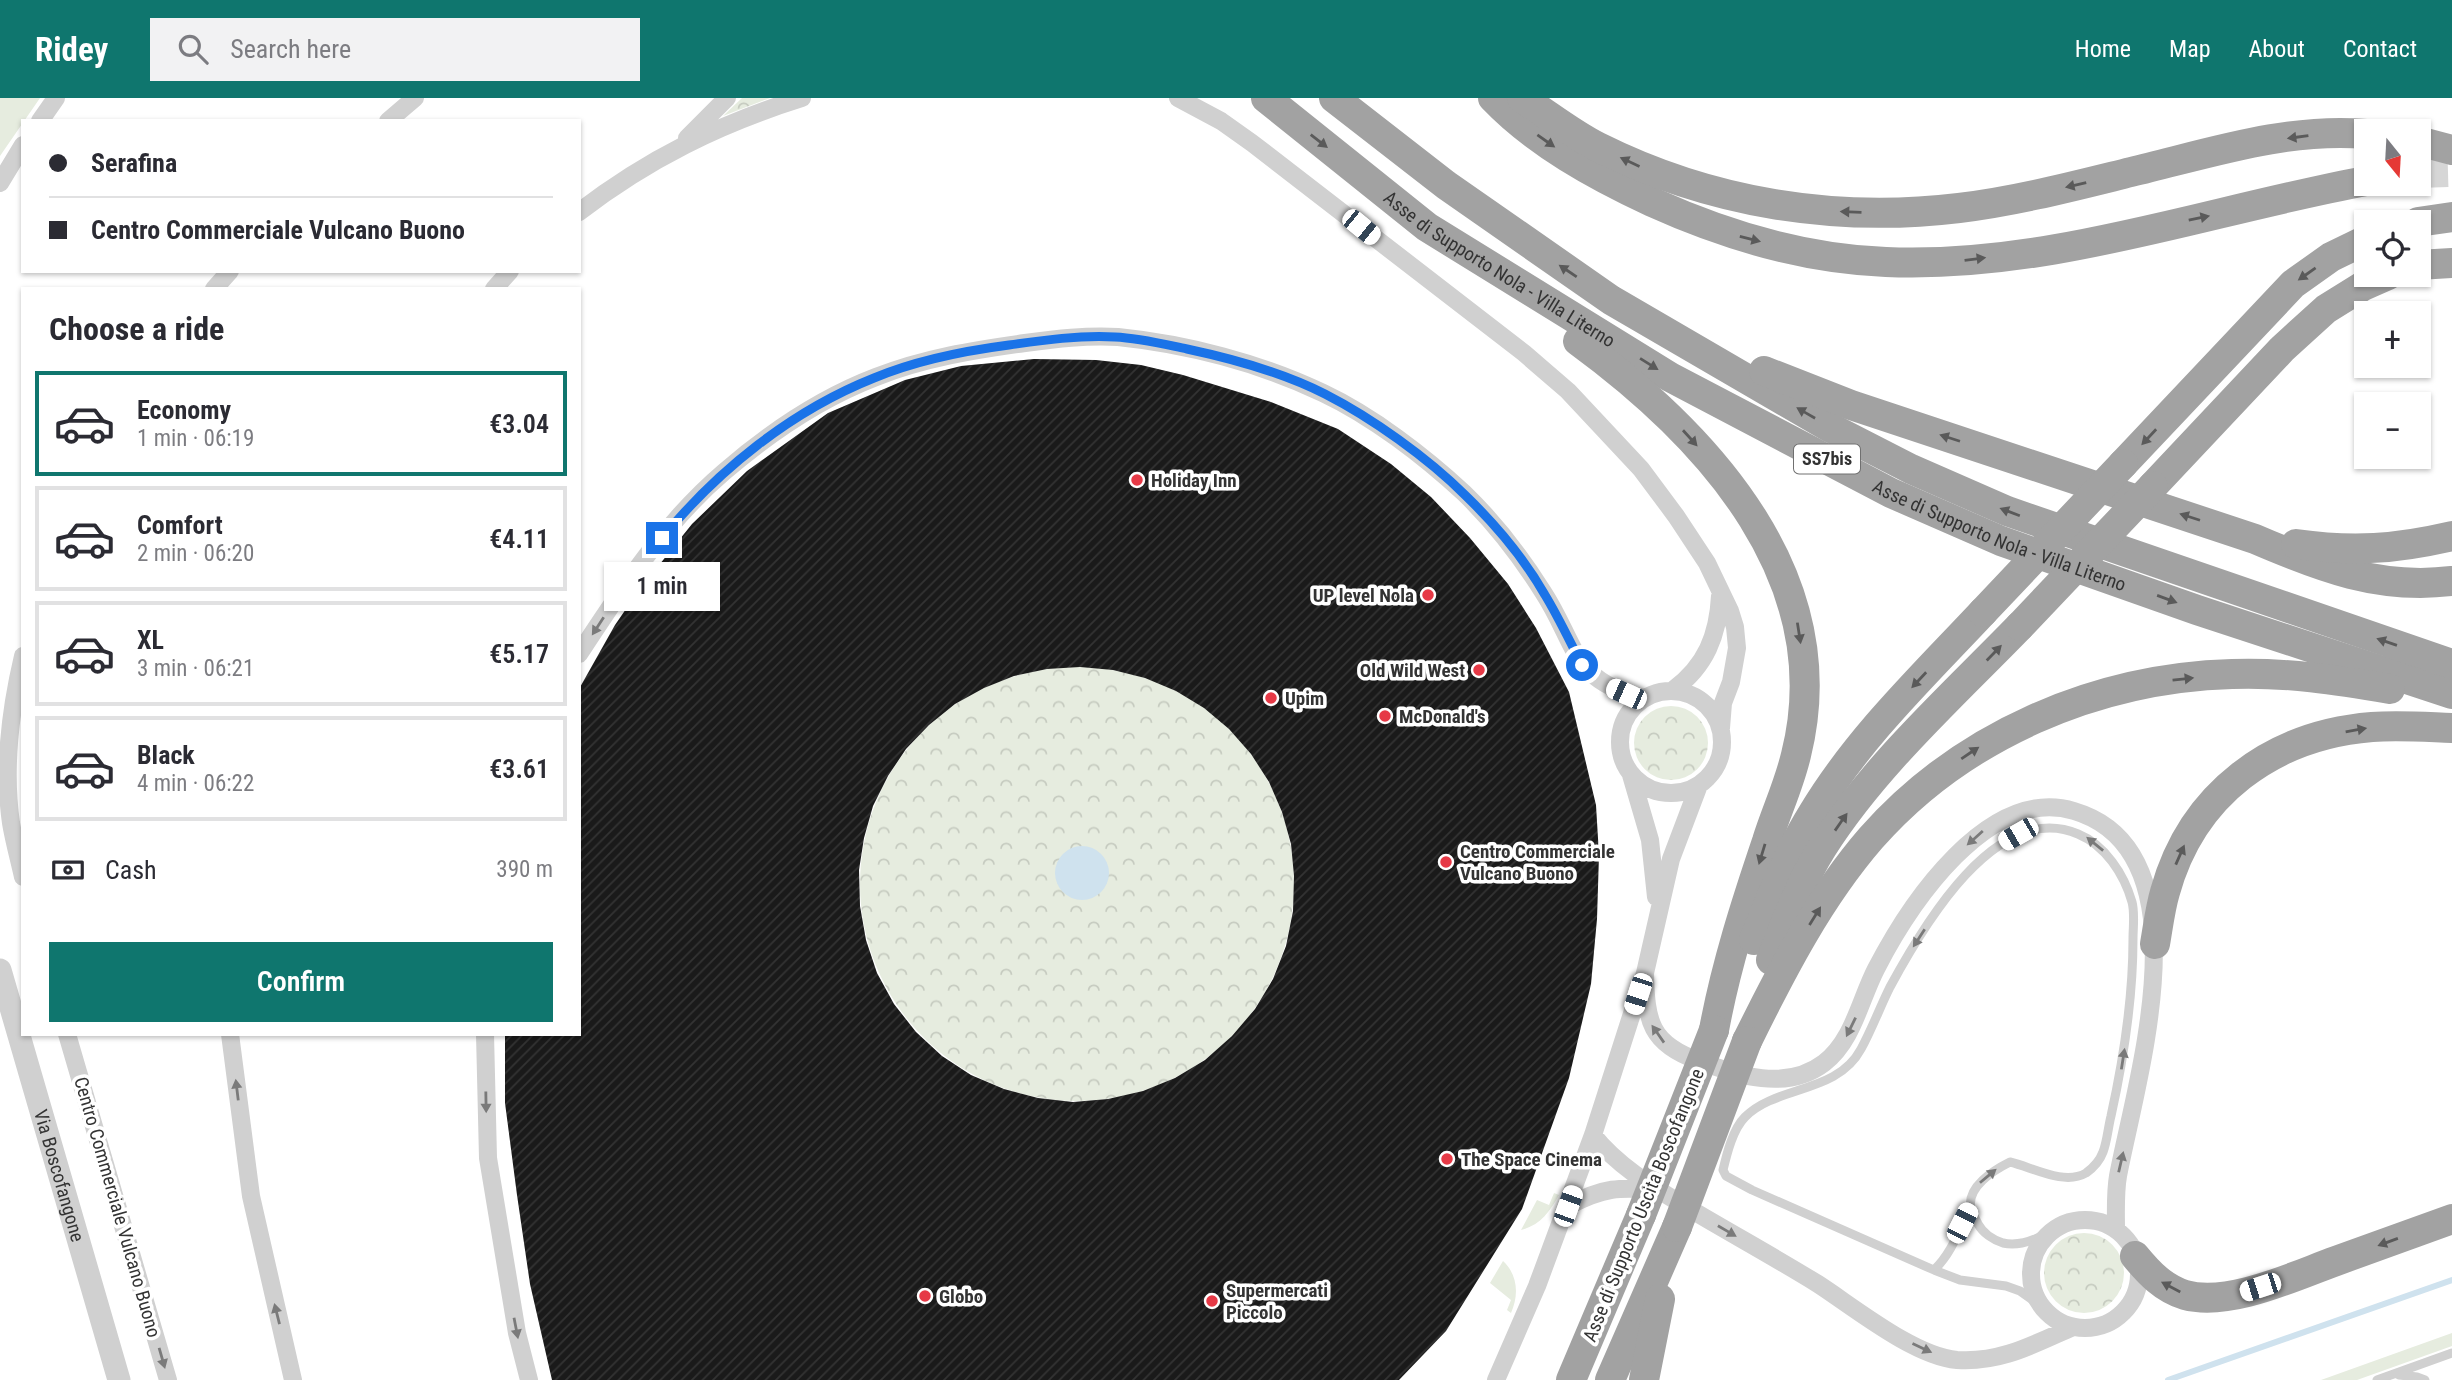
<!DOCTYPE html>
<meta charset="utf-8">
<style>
body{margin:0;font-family:"Roboto Condensed",sans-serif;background:#f2f2f3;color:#2b2b33;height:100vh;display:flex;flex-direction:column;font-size:26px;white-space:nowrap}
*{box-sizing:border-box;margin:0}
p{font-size:23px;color:#7c7c81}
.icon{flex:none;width:38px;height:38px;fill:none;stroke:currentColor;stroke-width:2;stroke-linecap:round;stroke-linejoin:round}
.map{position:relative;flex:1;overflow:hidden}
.side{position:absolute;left:21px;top:189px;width:560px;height:749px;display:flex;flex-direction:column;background:#fff;border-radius:0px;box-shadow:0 2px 5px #0004}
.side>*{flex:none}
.guide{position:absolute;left:21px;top:21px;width:560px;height:154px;border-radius:0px;box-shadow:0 2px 5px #0004;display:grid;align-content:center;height:154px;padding:0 28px;background:#fff}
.needle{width:46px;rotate:162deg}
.controls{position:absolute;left:2354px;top:21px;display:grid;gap:14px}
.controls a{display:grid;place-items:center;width:77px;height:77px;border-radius:0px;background:#fff;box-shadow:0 2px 5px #0004;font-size:35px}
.end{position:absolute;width:32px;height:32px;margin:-16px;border:9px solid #1a73e8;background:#fff;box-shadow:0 0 0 4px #fff}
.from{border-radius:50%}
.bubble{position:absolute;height:49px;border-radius:0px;background:#fff;box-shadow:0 2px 5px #0004;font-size:23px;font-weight:600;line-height:49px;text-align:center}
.car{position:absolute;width:21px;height:42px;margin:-21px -10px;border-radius:9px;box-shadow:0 0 5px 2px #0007;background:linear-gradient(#fff 24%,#345 0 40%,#fff 0 76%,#345 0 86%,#fff 0)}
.guide b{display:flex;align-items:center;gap:24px;height:66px;font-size:26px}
.guide b+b{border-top:2px solid #e1e1e2}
.guide i{width:18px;height:18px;background:#2b2b33}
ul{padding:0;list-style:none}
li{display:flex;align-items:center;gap:21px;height:105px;margin:0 14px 10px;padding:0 14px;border:4px solid #e1e1e2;border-radius:0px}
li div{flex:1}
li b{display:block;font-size:26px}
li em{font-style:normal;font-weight:600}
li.current{border-color:#0f766e}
li>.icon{width:63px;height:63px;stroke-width:1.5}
h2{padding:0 28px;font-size:32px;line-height:84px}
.pay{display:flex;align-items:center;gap:18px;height:77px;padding:0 28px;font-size:26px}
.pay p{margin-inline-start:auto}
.cta{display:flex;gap:14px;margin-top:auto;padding:14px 28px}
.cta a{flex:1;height:80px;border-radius:0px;background:#0f766e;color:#fff;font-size:28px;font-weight:600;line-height:80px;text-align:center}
header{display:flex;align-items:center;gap:42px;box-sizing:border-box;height:98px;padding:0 35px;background:#0f766e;color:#fff}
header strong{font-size:33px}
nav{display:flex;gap:38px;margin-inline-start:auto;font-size:24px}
.search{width:490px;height:63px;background:#f2f2f3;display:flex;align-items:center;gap:18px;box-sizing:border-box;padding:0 24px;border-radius:0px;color:#7c7c81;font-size:26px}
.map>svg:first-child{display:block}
</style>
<header>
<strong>Ridey</strong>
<div class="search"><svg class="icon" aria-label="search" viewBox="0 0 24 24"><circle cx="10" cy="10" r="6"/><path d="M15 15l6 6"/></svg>Search here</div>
<nav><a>Home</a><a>Map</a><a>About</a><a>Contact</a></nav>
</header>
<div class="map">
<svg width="2452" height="1282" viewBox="0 0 2452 1282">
<defs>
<pattern id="park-crowns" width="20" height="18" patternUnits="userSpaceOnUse" patternTransform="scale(1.75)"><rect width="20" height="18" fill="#e6ecdf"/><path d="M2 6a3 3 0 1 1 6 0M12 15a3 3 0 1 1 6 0" fill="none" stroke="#c6cbc0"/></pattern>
<pattern id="building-hatch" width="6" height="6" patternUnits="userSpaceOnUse" patternTransform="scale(1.75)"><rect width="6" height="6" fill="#1a1a1a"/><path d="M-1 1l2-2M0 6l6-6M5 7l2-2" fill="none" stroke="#333"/></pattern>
</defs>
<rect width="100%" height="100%" fill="#fff"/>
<path fill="#e6ecdf" d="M0,0h40l-40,58z
M1554,1095l5,2c-10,18 -19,30 -38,35l16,-30 12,5z
M1503,1163c15,14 16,34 8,52l-4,-3 4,-10 -21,-17z
M2452,1235v13l-95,34h-36z"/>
<path fill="url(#park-crowns)" d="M742,0h28l-47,18z
M860 786a217 217 0 1 1 434 0a217 217 0 1 1-434 0Z
M1634 645a37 37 0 1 1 74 0a37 37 0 1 1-74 0Z
M2044 1175a40 40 0 1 1 80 0a40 40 0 1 1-80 0Z"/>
<path fill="#cfe2ee" d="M1055 775a27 27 0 1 1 54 0a27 27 0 1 1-54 0Z"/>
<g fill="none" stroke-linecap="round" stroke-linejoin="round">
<path stroke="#cfe2ee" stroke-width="6" d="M2168,1282l284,-100"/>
</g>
<path fill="url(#building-hatch)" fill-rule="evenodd" d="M1034,261l62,1 45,5 42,10 88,27 67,27 53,35 40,33 39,41 38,46 28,44 33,64 27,113 3,50 -2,64 -6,65 -22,94 -47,131 -76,122 -47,49h-847l-22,-96 -13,-89 -12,-92v-69h74v-345l36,-64 24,-35 53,-66 55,-53 81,-58 77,-33 56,-14zM1080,569l33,3 32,8 31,13 28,17 25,21 22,25 18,28 13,30 9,32 3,32 -1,35 -7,35 -13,33 -18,30 -23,27 -27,24 -30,18 -32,13 -35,8 -35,3 -35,-4 -34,-9 -33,-14 -29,-19 -26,-24 -22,-28 -17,-31 -11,-33 -6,-34 -1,-36 5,-32 9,-32 15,-30 18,-27 23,-24 26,-21 29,-16 30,-12 33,-7z"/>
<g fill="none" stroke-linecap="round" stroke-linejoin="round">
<path stroke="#d6d6d6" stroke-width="30" stroke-dasharray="30 15" stroke-linecap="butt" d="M2418,75l34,-1"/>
<path stroke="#d0d0d0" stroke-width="9" d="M1934,1172c18,-17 25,-40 36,-62
M2041,1208l-21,-15 -14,-5 -46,-6 -26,-10 -182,-80 -26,-14 -3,-6c4,-17 10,-41 22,-53 32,-32 92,-23 116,-68 11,-20 19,-42 29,-62 32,-59 106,-188 188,-153 27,11 46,40 54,68 3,11 1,25 1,37 0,60 -9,118 -22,177 -3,12 -4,26 -8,36 -3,8 -10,16 -17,21 -22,13 -54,-6 -76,-11 -16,8 -44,25 -39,47 1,5 5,10 7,15 5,9 15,16 25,19 18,4 37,-5 51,-14
M2399,1277l18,2 8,3
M2377,1282l75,-27"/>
<path stroke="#d0d0d0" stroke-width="18" d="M1178,0l43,23 31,22 272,210 44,38 73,78 35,47 31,47 23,48 5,16 2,21 -6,34 -8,21 -2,25
M40,23l16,-23
M388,23l27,-23
M687,40l40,-40
M0,85l23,-38
M579,114c69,-53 140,-88 223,-114
M214,191l16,-18
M494,191l16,-18
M579,556c42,-64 85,-131 145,-182 44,-38 97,-74 152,-95 48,-19 98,-27 149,-34 30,-4 62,-8 93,-6 69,7 142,26 205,56 49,23 101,63 141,100 30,29 57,64 79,99 34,52 28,89 100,106
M23,558c-13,55 -20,111 -12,167 3,18 8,36 12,54
M1673,592c33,-24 45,-55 47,-94
M1620 644a51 51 0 1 1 102 0a51 51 0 1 1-102 0Z
M1631,677l19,65 6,57
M1645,875c1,48 5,71 54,88 39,14 87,31 125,2 29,-22 36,-63 52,-94 33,-64 112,-184 198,-158 135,40 62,269 44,365 -3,17 -2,36 -2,54
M67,936l101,346
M230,936l21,162 42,184
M485,936l3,124 29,175 12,47
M1593,1037c25,32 62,53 97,74 42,25 86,49 128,75 37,24 96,72 139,76 44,3 77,-16 116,-33
M1568,1108c36,-19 51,-19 90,-16
M2031 1176a54 54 0 1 1 108 0a54 54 0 1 1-108 0Z
M1496,1282l41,-94 56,-151 52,-162 26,-114 28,-74"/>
<path stroke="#d0d0d0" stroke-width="23" id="s1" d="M0,872l119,410"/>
<g stroke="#a2a2a2" stroke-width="30">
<path id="s2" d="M1266,0l161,129 243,150 221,116 110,48 196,69 255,84"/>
<path d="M1334,0l112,87 165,115 220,128 80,41 96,42 445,153"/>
<path d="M1493,0c43,45 103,78 159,104 73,33 154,57 234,60 162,7 323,-52 480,-81"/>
<path d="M1522,0c25,16 50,36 76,49 112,56 237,76 361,61 58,-7 115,-22 172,-36 76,-18 156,-45 235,-38"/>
<path d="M2418,43l34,9"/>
<path d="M2418,124l34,-5"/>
<path d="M2418,167l34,-2"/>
<path d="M1578,243c131,96 262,238 218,414 -7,30 -20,57 -29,86 -21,62 -41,124 -53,189"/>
<path d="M1764,273l87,34 404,134c65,28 124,51 197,42"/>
<path d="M2123,366l170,-180 38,-27 35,-17"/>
<path d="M2153,388l129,-137 44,-40 37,-23 25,-11"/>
<path d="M2296,446c57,8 100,5 156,-8"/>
<path d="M1754,842c18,-44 34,-87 59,-127 45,-75 110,-137 170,-201"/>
<path d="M2155,846c3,-17 5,-35 10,-52 27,-98 107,-157 207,-165 27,-2 53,0 80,1"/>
<path d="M1771,862c15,-37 29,-77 51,-112 52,-82 130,-152 198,-222"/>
<path d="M1747,943c35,-71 72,-143 124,-203 91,-103 225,-160 361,-164 53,-2 106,6 158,15"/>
<path d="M2135,1158c14,17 28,32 50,39 45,12 109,-19 151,-34 38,-14 77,-28 116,-42"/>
<path d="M1571,1282l70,-165"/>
<path d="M1610,1282l67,-153"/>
<path d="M1644,1282l16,-81"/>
</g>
<path stroke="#a2a2a2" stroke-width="30" d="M1983,514l140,-148
M2020,528l133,-140
M1641,1117l73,-185
M1677,1129l70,-186"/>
</g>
<defs><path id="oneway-solid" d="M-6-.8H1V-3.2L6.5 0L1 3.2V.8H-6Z" transform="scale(1.75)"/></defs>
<g fill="#5a5a5a">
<use href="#oneway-solid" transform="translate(2298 39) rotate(172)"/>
<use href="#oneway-solid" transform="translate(1319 43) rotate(38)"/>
<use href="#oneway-solid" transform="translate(1546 43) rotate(35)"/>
<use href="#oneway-solid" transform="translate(1630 64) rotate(-155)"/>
<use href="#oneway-solid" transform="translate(2076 87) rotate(167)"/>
<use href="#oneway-solid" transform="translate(1851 114) rotate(-178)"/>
<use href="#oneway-solid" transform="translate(2199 120) rotate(-12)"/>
<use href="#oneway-solid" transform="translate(1750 141) rotate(14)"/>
<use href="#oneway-solid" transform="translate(1975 161) rotate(-7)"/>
<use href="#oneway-solid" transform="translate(1568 173) rotate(-146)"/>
<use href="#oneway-solid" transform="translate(2307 176) rotate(145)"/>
<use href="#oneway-solid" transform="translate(1649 266) rotate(32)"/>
<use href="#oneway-solid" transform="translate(1806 315) rotate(-150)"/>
<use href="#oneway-solid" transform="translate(2149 339) rotate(133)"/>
<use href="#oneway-solid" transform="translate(1690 340) rotate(48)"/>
<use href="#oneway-solid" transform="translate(1950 340) rotate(-162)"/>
<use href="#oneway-solid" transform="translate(2010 414) rotate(-159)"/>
<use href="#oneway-solid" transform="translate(2190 419) rotate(-162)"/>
<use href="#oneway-solid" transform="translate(2167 501) rotate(20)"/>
<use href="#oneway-solid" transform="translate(1799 535) rotate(81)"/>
<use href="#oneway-solid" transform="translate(2387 544) rotate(-161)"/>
<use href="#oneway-solid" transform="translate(1994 555) rotate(-46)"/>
<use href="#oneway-solid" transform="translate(2183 581) rotate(-6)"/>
<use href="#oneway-solid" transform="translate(1919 582) rotate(133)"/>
<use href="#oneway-solid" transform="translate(2356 632) rotate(-10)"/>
<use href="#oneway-solid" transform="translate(1970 655) rotate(-34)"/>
<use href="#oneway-solid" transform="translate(1841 724) rotate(-55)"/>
<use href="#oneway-solid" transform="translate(1762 756) rotate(107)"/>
<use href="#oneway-solid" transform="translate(2180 757) rotate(-66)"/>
<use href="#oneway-solid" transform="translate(1815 818) rotate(-58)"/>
<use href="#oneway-solid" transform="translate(2388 1144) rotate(160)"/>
<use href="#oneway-solid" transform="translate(2171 1189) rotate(-152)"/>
</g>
<g fill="#7a7a7a">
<use href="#oneway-solid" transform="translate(598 528) rotate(123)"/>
<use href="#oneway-solid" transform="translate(1975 740) rotate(138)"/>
<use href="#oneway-solid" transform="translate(2095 746) rotate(-141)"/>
<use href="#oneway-solid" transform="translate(1919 840) rotate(123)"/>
<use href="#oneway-solid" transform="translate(1851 929) rotate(116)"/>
<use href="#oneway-solid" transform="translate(1658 936) rotate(-125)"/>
<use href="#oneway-solid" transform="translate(2123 961) rotate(-81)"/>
<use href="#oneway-solid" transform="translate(237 992) rotate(-97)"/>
<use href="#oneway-solid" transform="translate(486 1004) rotate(89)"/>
<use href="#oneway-solid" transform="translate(2121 1064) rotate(-77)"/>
<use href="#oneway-solid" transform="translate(1988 1078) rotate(-40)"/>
<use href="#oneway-solid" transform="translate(1727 1133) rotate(30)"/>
<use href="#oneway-solid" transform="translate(277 1216) rotate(-104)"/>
<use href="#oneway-solid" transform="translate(516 1230) rotate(79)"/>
<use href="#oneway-solid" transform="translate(1922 1250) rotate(25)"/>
<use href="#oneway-solid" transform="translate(162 1260) rotate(74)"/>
</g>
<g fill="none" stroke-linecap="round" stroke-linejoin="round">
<path stroke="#1a73e8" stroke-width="9" d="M662,440c56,-68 129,-127 212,-160 43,-18 89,-27 135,-33 35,-5 71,-10 106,-8 24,1 48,7 72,12 47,10 95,23 138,45 47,24 103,64 140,101 30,29 60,65 80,100 14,23 25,47 37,70"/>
</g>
<g fill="#e63946" stroke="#fff" stroke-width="2.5">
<circle cx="1137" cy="382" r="7"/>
<circle cx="1428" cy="497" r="7"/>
<circle cx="1479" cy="572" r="7"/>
<circle cx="1271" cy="600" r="7"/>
<circle cx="1385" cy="618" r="7"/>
<circle cx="1446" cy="764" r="7"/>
<circle cx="1447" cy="1061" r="7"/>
<circle cx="925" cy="1198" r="7"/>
<circle cx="1212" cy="1203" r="7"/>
</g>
<g text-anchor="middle" stroke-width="7" stroke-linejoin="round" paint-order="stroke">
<rect fill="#fff" stroke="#707070" stroke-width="2" x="1794" y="346.5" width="66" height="29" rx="5"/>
<g font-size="18" font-weight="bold" fill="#333">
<text x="1827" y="367">SS7bis</text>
</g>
<g font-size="19" fill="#333" stroke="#fff">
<text dy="7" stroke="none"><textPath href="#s2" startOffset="290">Asse di Supporto Nola - Villa Literno</textPath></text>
<text dy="7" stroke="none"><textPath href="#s2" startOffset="858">Asse di Supporto Nola - Villa Literno</textPath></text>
<text dy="7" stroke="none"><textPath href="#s1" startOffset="214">Via Boscofangone</textPath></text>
<text transform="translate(1643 1107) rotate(-68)" y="7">Asse di Supporto Uscita Boscofangone</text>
<text transform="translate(118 1109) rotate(74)" y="7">Centro Commerciale Vulcano Buono</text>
</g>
<g font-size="19" font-weight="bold" fill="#333" stroke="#fff" text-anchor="start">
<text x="1151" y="389">Holiday Inn</text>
<text x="1414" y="504" text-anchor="end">UP level Nola</text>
<text x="1465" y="579" text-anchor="end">Old Wild West</text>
<text x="1285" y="607">Upim</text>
<text x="1399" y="625">McDonald's</text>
<text x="1460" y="760">Centro Commerciale<tspan x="1460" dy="22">Vulcano Buono</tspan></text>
<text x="1461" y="1068">The Space Cinema</text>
<text x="1226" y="1199">Supermercati<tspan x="1226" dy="22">Piccolo</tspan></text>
<text x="939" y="1205">Globo</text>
</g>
</g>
</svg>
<div class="controls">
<a><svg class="needle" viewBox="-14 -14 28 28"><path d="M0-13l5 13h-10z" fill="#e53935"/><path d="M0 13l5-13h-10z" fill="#7c7c81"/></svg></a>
<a><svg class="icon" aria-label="locate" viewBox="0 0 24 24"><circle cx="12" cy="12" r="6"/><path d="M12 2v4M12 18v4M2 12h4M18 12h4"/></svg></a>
<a>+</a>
<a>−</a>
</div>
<i class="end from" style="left:1582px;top:567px"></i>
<i class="end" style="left:662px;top:440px"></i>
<div class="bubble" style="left:604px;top:464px;width:116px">1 min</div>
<i class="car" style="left:1361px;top:129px;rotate:129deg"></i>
<i class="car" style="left:1626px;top:596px;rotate:294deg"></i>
<i class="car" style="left:2018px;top:736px;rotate:240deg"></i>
<i class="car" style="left:1638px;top:896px;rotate:198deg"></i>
<i class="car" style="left:1568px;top:1108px;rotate:20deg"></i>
<i class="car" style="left:1962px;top:1125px;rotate:27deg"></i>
<i class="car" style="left:2260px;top:1189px;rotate:252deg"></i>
<div class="guide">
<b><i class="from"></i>Serafina</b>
<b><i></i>Centro Commerciale Vulcano Buono</b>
</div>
<section class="side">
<h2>Choose a ride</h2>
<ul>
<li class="current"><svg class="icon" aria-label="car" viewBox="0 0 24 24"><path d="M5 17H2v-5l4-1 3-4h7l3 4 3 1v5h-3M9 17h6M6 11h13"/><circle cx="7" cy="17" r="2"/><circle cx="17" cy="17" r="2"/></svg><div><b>Economy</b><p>1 min · 06:19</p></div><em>€3.04</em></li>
<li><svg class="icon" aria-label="car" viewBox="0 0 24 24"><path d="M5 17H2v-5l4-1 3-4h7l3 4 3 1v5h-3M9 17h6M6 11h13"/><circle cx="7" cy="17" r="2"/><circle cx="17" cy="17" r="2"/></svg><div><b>Comfort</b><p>2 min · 06:20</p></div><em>€4.11</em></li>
<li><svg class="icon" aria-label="car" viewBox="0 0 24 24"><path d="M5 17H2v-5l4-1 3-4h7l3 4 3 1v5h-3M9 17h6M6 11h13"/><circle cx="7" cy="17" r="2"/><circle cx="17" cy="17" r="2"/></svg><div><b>XL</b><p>3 min · 06:21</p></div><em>€5.17</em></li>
<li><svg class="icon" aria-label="car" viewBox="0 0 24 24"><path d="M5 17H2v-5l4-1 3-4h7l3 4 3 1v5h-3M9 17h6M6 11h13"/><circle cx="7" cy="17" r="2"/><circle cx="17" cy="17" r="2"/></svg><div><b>Black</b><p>4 min · 06:22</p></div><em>€3.61</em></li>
</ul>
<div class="pay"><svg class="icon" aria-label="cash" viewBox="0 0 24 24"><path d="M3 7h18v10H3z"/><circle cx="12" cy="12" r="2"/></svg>Cash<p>390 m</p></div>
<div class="cta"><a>Confirm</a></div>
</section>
</div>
